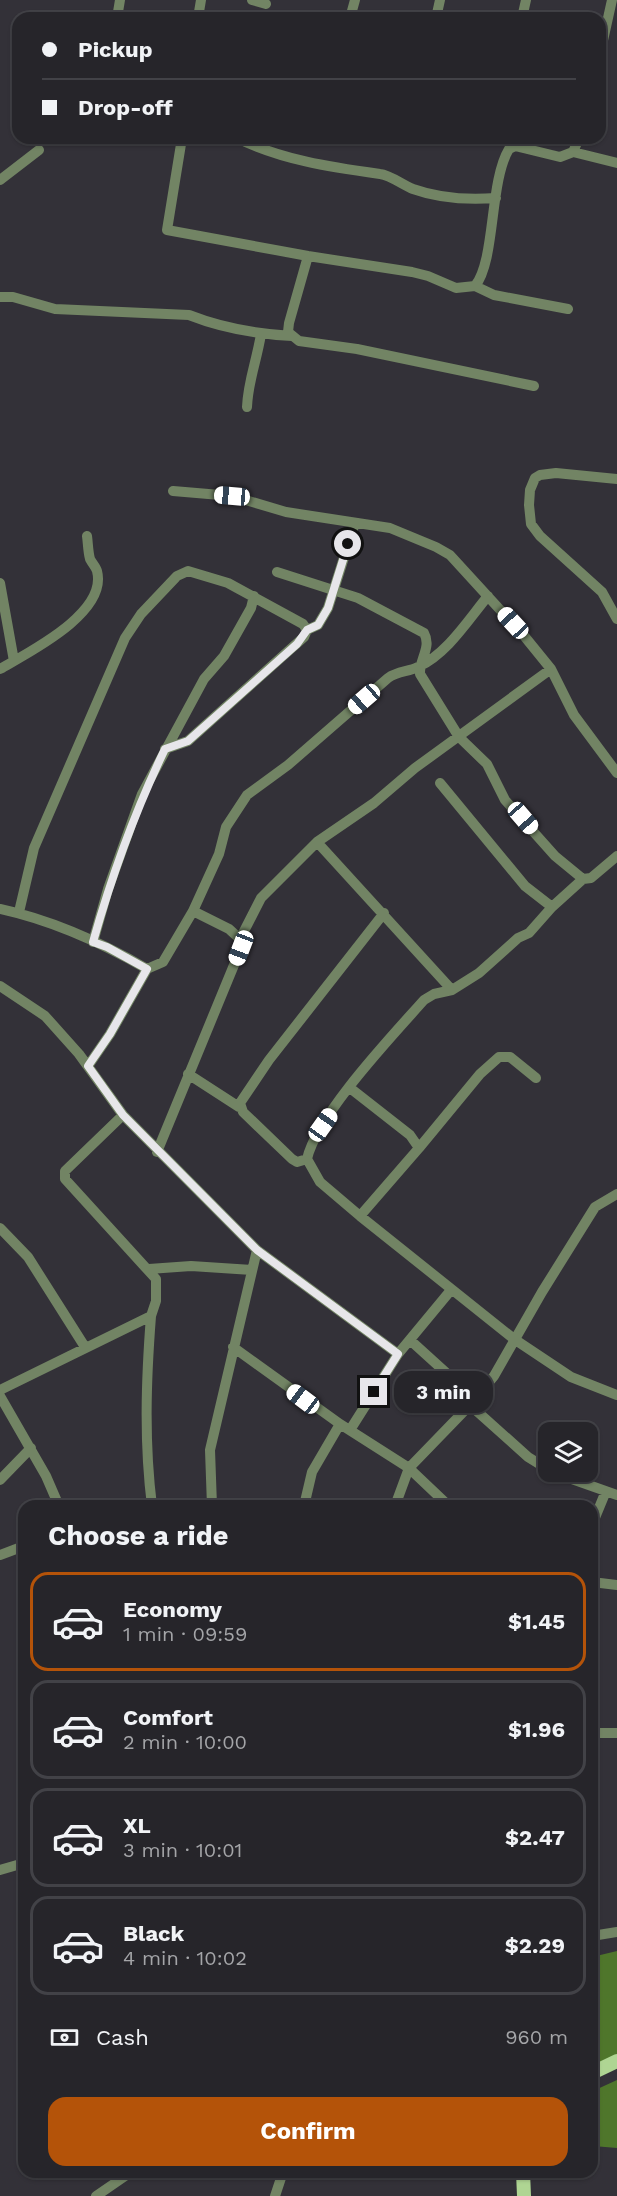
<!DOCTYPE html>
<meta charset="utf-8">
<style>
body{margin:0;font-family:"Work Sans",sans-serif;background:#2e2d32;color:#f1f3f6;height:100vh;display:flex;flex-direction:column;font-size:22px;white-space:nowrap}
*{box-sizing:border-box;margin:0}
p{font-size:20px;color:#a4a5a8}
.icon{flex:none;width:33px;height:33px;fill:none;stroke:currentColor;stroke-width:2;stroke-linecap:round;stroke-linejoin:round}
.map{position:relative;flex:1;overflow:hidden}
.details{position:absolute;left:18px;top:1500px;width:580px;height:678px;display:flex;flex-direction:column;background:#26252a;border-radius:18px;box-shadow:0 2px 4px #0004,0 0 0 2px #424247}
.details>*{flex:none}
.banner{position:absolute;left:12px;top:12px;width:594px;height:132px;border-radius:18px;box-shadow:0 2px 4px #0004,0 0 0 2px #424247;display:grid;align-content:center;height:132px;padding:0 30px;background:#26252a}
.fabs{position:absolute;left:538px;top:1422px;display:grid;gap:12px}
.fabs a{display:grid;place-items:center;width:60px;height:60px;border-radius:12px;background:#26252a;box-shadow:0 2px 4px #0004,0 0 0 2px #424247;font-size:30px}
.end{position:absolute;width:27px;height:27px;margin:-14px;border:8px solid #e7e6ea;background:#111;box-shadow:0 0 0 3px #111}
.from{border-radius:50%}
.bubble{position:absolute;height:42px;border-radius:18px;background:#26252a;box-shadow:0 2px 4px #0004,0 0 0 2px #424247;font-size:20px;font-weight:700;line-height:42px;text-align:center}
.car{position:absolute;width:18px;height:36px;margin:-18px -9px;border-radius:8px;box-shadow:0 0 4px 2px #0007;background:linear-gradient(#fff 24%,#345 0 40%,#fff 0 76%,#345 0 86%,#fff 0)}
.banner b{display:flex;align-items:center;gap:21px;height:57px;font-size:22px}
.banner b+b{border-top:2px solid #424247}
.banner i{width:15px;height:15px;background:#f1f3f6}
ul{padding:0;list-style:none}
li{display:flex;align-items:center;gap:18px;height:99px;margin:0 12px 9px;padding:0 18px;border:3px solid #424247;border-radius:18px}
li div{flex:1}
li b{display:block;font-size:22px}
li em{font-style:normal;font-weight:700}
li.current{border-color:#b45309}
li>.icon{width:54px;height:54px;stroke-width:1.5}
h2{padding:0 30px;font-size:27px;line-height:72px}
.pay{display:flex;align-items:center;gap:15px;height:66px;padding:0 30px;font-size:22px}
.pay p{margin-inline-start:auto}
.button{display:flex;gap:12px;margin-top:auto;padding:12px 30px}
.button a{flex:1;height:69px;border-radius:18px;background:#b45309;color:#fff;font-size:24px;font-weight:700;line-height:69px;text-align:center}
.map>svg:first-child{display:block}
</style>
<div class="map">
<svg width="617" height="2196" viewBox="0 0 617 2196">
<rect width="100%" height="100%" fill="#333138"/>
<path fill="#4f762b" d="M617,1951v103l-25,12v-109z
M617,2080v68l-24,-2v-55z"/>
<g fill="none" stroke-linecap="round" stroke-linejoin="round">
<path stroke="#728464" stroke-width="10" d="M252,0l14,4
M117,18l3,-18
M198,18l3,-18
M350,18l5,-18
M436,18l4,-18
M522,18l4,-18
M600,54l12,-54
M182,138l-15,92 141,26 104,16 16,4 28,12 19,-2 19,9 74,14
M237,138c45,22 93,29 143,36 10,1 23,11 33,15 25,9 56,11 83,9
M573,152l44,11
M0,180l39,-30
M308,256l-19,67 -1,9 11,9 58,8 177,37
M475,286c21,-26 14,-104 34,-137l6,-3 45,11 13,-5 6,-14
M0,297h13l42,12 134,6c33,13 67,19 103,21
M247,407c1,-26 10,-47 14,-73
M617,479l-61,-6 -16,2 -5,3 -5,12 -1,15 2,19 9,12 62,56 15,27
M173,491l59,5 54,16 104,16 46,19 14,8 75,82 26,32 23,46 43,58
M277,572l81,26 66,35c8,14 -5,27 -4,41l39,63 28,27 18,36 50,56 28,23 8,-1 26,-22
M0,583l14,78
M307,630l11,-5 10,-17 27,-85
M0,669c29,-17 108,-56 97,-98 -1,-4 -5,-8 -7,-12 -2,-7 -2,-16 -3,-23
M440,783l85,103 27,21
M317,842l135,148
M583,879l-31,28 -23,26 -11,5 -39,35 -27,17 -18,4 -10,6c-32,36 -107,115 -117,159l13,23 40,34 154,123 57,38 46,18
M0,909c51,11 102,34 147,60
M19,912l15,-64 91,-210 16,-24 36,-38 11,-5 40,12 75,41 4,6 -3,7 -116,104 -23,8
M240,939l21,-41 56,-56 57,-39 41,-35 136,-99
M93,942l15,-53 34,-95 62,-115 20,-23 27,-48 3,-12
M0,986l45,30 34,38 44,61 134,135 -47,200 2,56
M88,1066l22,-32 37,-65 16,-7 30,-51 26,-57 7,-27 21,-32 41,-30 100,-87c10,-7 20,-6 30,-11 29,-13 50,-47 70,-71
M188,1074l51,33
M350,1088l60,47 9,13 -59,68
M419,1148l61,-74 19,-17h11l26,21
M157,1152l84,-204 -1,-9 -11,-10 -36,-18
M307,1159l-10,3 -5,-3 -49,-47 -3,-9 29,-43 115,-147
M0,1228l28,29 57,90
M257,1250l141,104
M149,1269l42,-3 61,4
M151,1316c-5,65 -7,126 1,190
M410,1340l65,59
M233,1347l107,77 69,44 40,38
M0,1390l151,-74 5,-15v-22l-91,-100v-8l58,-56
M0,1396l46,80 13,30
M470,1405l58,52 21,13
M350,1430l48,-76 53,-64
M552,1472l65,23
M0,1480l31,-32
M304,1506l8,-34 28,-48
M395,1506l14,-38 61,-63 24,-29 48,-84 53,-85 22,-13
M592,1525l14,-34
M0,1555l24,-9
M592,1582l25,3
M592,1733h25
M0,1870l24,-7
M592,1936l25,-4
M23,2064l1,2
M96,2196l35,-24
M275,2196l8,-24"/>
<path stroke="#afd593" stroke-width="14" d="M592,2073l25,-12
M523,2172l1,24"/>
</g>
<g fill="none" stroke-linecap="round" stroke-linejoin="round">
<path stroke="#e7e6ea" stroke-width="8" d="M348,544l-20,64 -10,17 -11,5 -10,14 -109,97 -23,8c-30,62 -53,126 -72,193l14,5 40,22 -37,65 -22,32 35,49 134,135 141,104 -24,38"/>
</g>
</svg>
<div class="fabs">
<a><svg class="icon" aria-label="layers" viewBox="0 0 24 24"><path d="M12 4l9 5-9 5-9-5zM3 14l9 5 9-5"/></svg></a>
</div>
<i class="end from" style="left:348px;top:544px"></i>
<i class="end" style="left:374px;top:1392px"></i>
<div class="bubble" style="left:394px;top:1371px;width:99px">3 min</div>
<i class="car" style="left:232px;top:496px;rotate:275deg"></i>
<i class="car" style="left:513px;top:623px;rotate:317deg"></i>
<i class="car" style="left:364px;top:699px;rotate:229deg"></i>
<i class="car" style="left:523px;top:818px;rotate:139deg"></i>
<i class="car" style="left:241px;top:948px;rotate:201deg"></i>
<i class="car" style="left:323px;top:1125px;rotate:35deg"></i>
<i class="car" style="left:303px;top:1399px;rotate:307deg"></i>
<div class="banner">
<b><i class="from"></i>Pickup</b>
<b><i></i>Drop-off</b>
</div>
<section class="details">
<h2>Choose a ride</h2>
<ul>
<li class="current"><svg class="icon" aria-label="car" viewBox="0 0 24 24"><path d="M5 17H2v-5l4-1 3-4h7l3 4 3 1v5h-3M9 17h6M6 11h13"/><circle cx="7" cy="17" r="2"/><circle cx="17" cy="17" r="2"/></svg><div><b>Economy</b><p>1 min · 09:59</p></div><em>$1.45</em></li>
<li><svg class="icon" aria-label="car" viewBox="0 0 24 24"><path d="M5 17H2v-5l4-1 3-4h7l3 4 3 1v5h-3M9 17h6M6 11h13"/><circle cx="7" cy="17" r="2"/><circle cx="17" cy="17" r="2"/></svg><div><b>Comfort</b><p>2 min · 10:00</p></div><em>$1.96</em></li>
<li><svg class="icon" aria-label="car" viewBox="0 0 24 24"><path d="M5 17H2v-5l4-1 3-4h7l3 4 3 1v5h-3M9 17h6M6 11h13"/><circle cx="7" cy="17" r="2"/><circle cx="17" cy="17" r="2"/></svg><div><b>XL</b><p>3 min · 10:01</p></div><em>$2.47</em></li>
<li><svg class="icon" aria-label="car" viewBox="0 0 24 24"><path d="M5 17H2v-5l4-1 3-4h7l3 4 3 1v5h-3M9 17h6M6 11h13"/><circle cx="7" cy="17" r="2"/><circle cx="17" cy="17" r="2"/></svg><div><b>Black</b><p>4 min · 10:02</p></div><em>$2.29</em></li>
</ul>
<div class="pay"><svg class="icon" aria-label="cash" viewBox="0 0 24 24"><path d="M3 7h18v10H3z"/><circle cx="12" cy="12" r="2"/></svg>Cash<p>960 m</p></div>
<div class="button"><a>Confirm</a></div>
</section>
</div>
